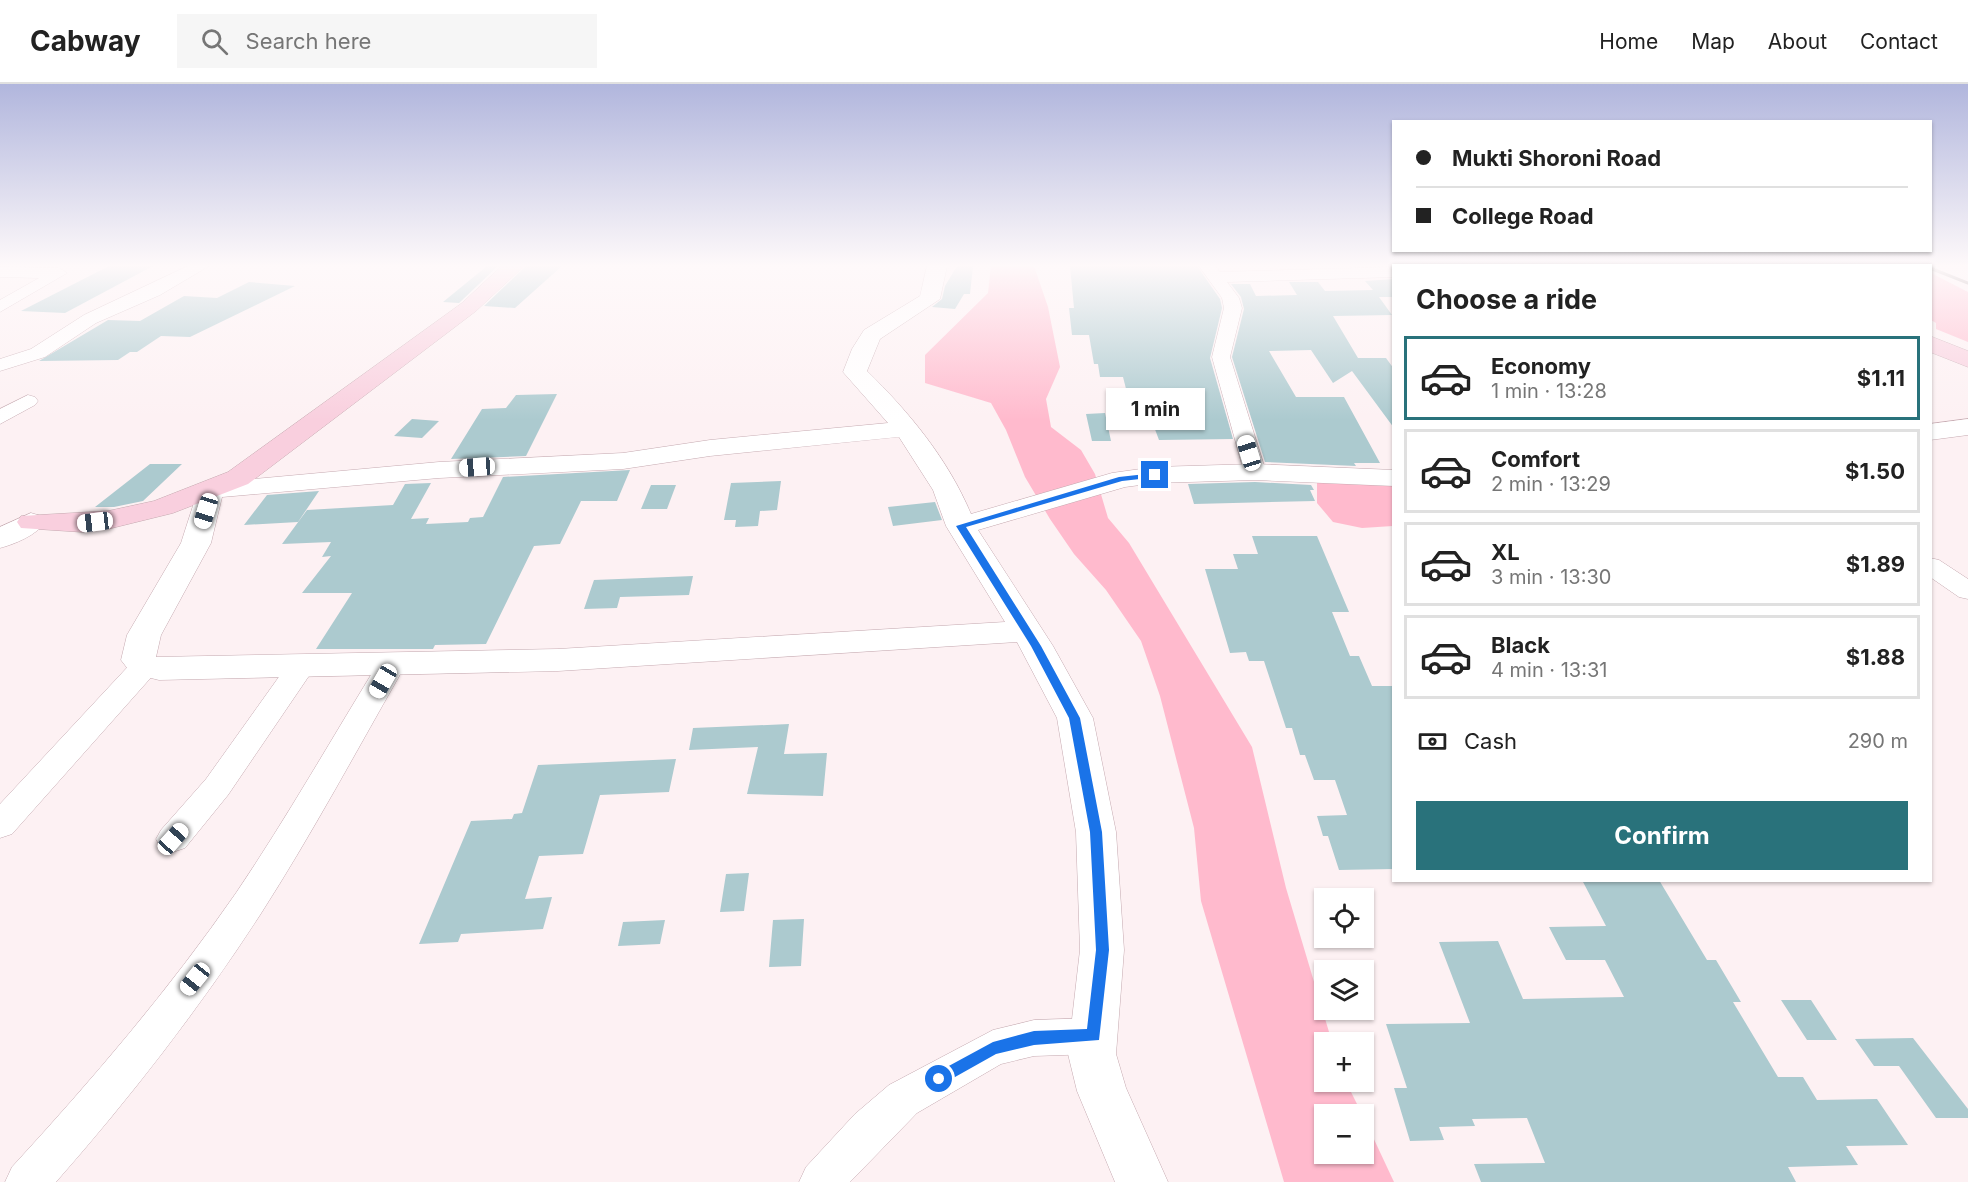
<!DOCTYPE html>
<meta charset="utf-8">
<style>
body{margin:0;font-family:Inter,sans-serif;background:#f6f6f6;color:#222;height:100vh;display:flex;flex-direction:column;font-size:22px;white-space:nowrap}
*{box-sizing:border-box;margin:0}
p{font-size:20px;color:#767676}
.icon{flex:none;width:33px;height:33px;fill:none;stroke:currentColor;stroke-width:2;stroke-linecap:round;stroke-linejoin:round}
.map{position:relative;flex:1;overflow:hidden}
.drawer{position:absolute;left:1392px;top:180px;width:540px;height:618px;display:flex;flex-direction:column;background:#fff;border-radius:0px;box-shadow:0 2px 4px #0004}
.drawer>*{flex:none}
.hud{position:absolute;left:1392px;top:36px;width:540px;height:132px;border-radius:0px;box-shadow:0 2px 4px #0004;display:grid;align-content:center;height:132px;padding:0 24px;background:#fff}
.fabs{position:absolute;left:1314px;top:804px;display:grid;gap:12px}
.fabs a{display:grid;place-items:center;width:60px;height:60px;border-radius:0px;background:#fff;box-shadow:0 2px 4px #0004;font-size:30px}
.end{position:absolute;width:27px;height:27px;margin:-14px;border:8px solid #1a73e8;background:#fff;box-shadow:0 0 0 3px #fff}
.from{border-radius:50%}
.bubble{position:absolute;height:42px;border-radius:0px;background:#fff;box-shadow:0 2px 4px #0004;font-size:20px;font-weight:700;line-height:42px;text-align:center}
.car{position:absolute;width:18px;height:36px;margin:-18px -9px;border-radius:8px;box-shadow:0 0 4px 2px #0007;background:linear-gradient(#fff 24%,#345 0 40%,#fff 0 76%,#345 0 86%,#fff 0)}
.hud b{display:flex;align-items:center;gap:21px;height:57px;font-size:22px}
.hud b+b{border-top:2px solid #e0e0e0}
.hud i{width:15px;height:15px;background:#222}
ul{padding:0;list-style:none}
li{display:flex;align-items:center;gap:18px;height:84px;margin:0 12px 9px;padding:0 12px;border:3px solid #e0e0e0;border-radius:0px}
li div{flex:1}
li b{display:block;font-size:22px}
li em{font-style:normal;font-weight:700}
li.current{border-color:#29727b}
li>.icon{width:54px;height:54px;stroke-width:1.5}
h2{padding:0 24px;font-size:27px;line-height:72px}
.pay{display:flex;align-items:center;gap:15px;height:66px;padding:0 24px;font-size:22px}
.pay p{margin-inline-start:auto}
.primary-button{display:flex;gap:12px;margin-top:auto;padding:12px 24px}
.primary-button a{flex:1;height:69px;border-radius:0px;background:#29727b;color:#fff;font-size:24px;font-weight:700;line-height:69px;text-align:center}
header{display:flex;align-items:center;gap:36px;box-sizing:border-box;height:84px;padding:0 30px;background:#fff;border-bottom:2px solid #e0e0e0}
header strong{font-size:28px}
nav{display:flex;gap:33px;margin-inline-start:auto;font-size:21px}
.search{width:420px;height:54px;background:#f6f6f6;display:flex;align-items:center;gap:15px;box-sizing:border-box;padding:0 21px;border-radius:0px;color:#767676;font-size:22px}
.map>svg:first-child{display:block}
</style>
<header>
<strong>Cabway</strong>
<div class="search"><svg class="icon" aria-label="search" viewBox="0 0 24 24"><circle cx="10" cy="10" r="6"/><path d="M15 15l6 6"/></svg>Search here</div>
<nav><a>Home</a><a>Map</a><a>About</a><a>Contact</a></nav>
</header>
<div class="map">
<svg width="1968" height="1098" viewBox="0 0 1968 1098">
<rect width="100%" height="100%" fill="#fdf1f3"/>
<path fill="#ffbacd" d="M991,182h43l14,41 12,60 -14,32 5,28 30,23 14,24 13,44 21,25 123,204 34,141 46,154h-8v40h22l16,32h-38v40h40v-36l30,64h-110l-83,-281 -7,-73 -34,-132 -19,-55 -35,-51 -32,-36 -24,-35 -25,-42 -19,-47 -15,-27 -66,-20v-28l63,-62z
M1931,189l37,19v50l-32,-13v-6l-5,-3z
M1317,398h76v44l-31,2 -29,-6 -16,-19z"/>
<path fill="#accacf" d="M109,182h44l-88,47 -44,-2z
M487,182h11l-39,37 -16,-1z
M526,182h36l-47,42 -31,-2z
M957,182h16l-3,28h-6l-9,15 -23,-2 10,-8 3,-13z
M1070,182h127l23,33 2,9 -12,50 23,81 -74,1 -6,-16h-18l-12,-47h-23l-2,-13h-4l-5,-29h-17l-3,-27h5z
M1394,195v18h-15l13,18 -59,1 25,42h28l8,11v59l-42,-57 -19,12 -22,-33 -42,1 27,46h48l36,66h-26l2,3 -91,-4 -33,-105 12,-48 -3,-12 -10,-13h19l6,12 41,-1 -8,-13h29l7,9 48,-1 -8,-9z
M249,198l46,4 -105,51 -29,-1 -24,16h-7l-12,8 -79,1 69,-41 32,1 44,-25 33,2z
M557,310l-31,62 -75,3 31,-50 24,-1 10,-13z
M1105,329l6,28h-19l-6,-27z
M412,335l27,2 -17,17 -28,-2z
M150,380h32l-39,37 -29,6h-19z
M630,386l-13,31h-36l-21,43 -26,2 -48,98 -51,1 -2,4h-117l36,-56h-50l29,-37 -9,1 9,-15 -49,2 25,-34 86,-5 12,-21 26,-1 -20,36 18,-1 -3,6 42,-2 2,-4 13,-1 20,-40z
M781,397l-4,29 -17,1 -2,15 -23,1 1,-7h-12l7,-37z
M1255,398l56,3 3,5h-4l5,11 -121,3 -6,-20z
M651,401h25l-9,24h-26z
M319,407l-21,31 -54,3 23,-30z
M935,418l7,18 -49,6 -5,-19z
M1252,452h65l32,76h-17l18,44h9l13,30h22v183l-55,1 -11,-34h-5l-6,-20 30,-1 -12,-35h-21l-9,-25h-5l-8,-27h-6l-22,-67h-15l-3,-9 -16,1 -25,-84h33l-5,-15h25z
M693,492l-4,19 -69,2 -3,11 -33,1 10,-29z
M789,640l-5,30 43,-1 -4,43 -76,-2 11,-47 -69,3 4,-22z
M676,675l-7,33 -69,3 -17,59 -44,2 -14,43 27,-2 -9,32 -82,5 -3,8 -39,2 52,-123 41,-2 2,-5 8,-1 16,-48z
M749,789l-5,38 -24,1 6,-38z
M1582,796h77l48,80h9l25,42h-8l45,75h25l14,23 60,-1 31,46 -62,1 12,19 -70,2 8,15h-315l-7,-18 71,-1 -18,-45 -55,1 3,7 -36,1 5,13 -34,1 -16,-53h13l-21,-64 84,-1 -31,-81 59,-1 25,58 101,-2 -19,-37h-39l-17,-33 57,-1z
M804,835l-3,47 -32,1 4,-47z
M665,836l-5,24 -42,2 5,-24z
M1781,916h30l26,40h-30z
M1913,954l55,71v9h-32l-37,-52h-25l-19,-27z"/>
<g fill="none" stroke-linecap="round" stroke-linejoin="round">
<defs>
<path id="minor" d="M188,182h21l-49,29 -64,28 -51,34 -45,14v-12l31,-10 53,-34z
M1199,182h16l5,6 174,-5v10l-167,5 12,16 3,10 -12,49 36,115 -3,5h-16l-3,-5 -32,-115 12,-49 -2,-10z
M0,183l59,1 8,5 -67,39v-12l39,-22 -39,-1z
M28,311l7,2 3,4 -3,4 -35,19v-15z
M1930,474l9,2 29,19v20l-9,-2 -29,-20z
M392,571l10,2 4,7c-48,84 -94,170 -146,251 -61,94 -130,183 -204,267h-51l7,-15c80,-87 157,-177 224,-274 52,-77 97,-157 146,-236z
M145,573l10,2 4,7 -4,7 -143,161 -12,4v-34l135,-145z
M301,574l10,2 4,7 -87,128 -43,53 -12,4 -12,-4 -5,-9 5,-9 45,-51 85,-119z
M1094,934l14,5 5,13 -5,13 -14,5 -60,2 -33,8 -84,49 -67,69h-51l7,-15 49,-53 34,-29 104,-55 41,-10z"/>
<path id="tertiary" d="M927,182h20l-7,33 -60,40 -13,32c42,41 81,88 104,143l141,-41 43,-6 100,-3 139,6v16l-139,-6 -100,3 -30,4 -147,43 75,116 40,72 23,114 8,118 -8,104 10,34 42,94h-53l-38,-91 -9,-37 12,-104 -4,-118 -19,-114 -40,-76 -459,29 -399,9 -28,-7 -10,-13 6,-25 54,-92 19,-59 239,-22 184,-9 87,-13 178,-17 -45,-51 9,-23 12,-19 56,-34zM899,353l34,53 13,36 59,96 -447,27 -402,8 5,-22 50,-92 11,-46 217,-19 184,-9 87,-13z
M1968,335v16l-38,5v-16z
M31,429l10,3 4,6c-8,13 -30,22 -45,26v-21z"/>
<path id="secondary" d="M502,182h22l-48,45 -228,173 -75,29 -65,16 -26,3 -61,-4 -4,-6 4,-6 87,-5 46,-10 74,-29 234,-169z
M1930,252l38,15v16l-38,-15z"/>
</defs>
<use href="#minor" stroke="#c5a9b0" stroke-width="1"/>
<use href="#tertiary" stroke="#c5a9b0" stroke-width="1"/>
<use href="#secondary" stroke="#c5a9b0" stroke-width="1"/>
<use href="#minor" fill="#fff" fill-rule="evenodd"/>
<use href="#tertiary" fill="#fff" fill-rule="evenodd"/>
<use href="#secondary" fill="#f9cfde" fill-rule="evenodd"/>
<path stroke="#7f7476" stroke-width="3" d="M1930,184l38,15"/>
</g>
<linearGradient id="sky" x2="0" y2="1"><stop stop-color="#b1b6dd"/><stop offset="0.54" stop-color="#fef9fa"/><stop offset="1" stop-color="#fef9fa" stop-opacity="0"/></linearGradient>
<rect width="1968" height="336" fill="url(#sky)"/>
<path fill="#1a73e8" d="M1155,389l3,4 -36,4 -156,46 75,119 39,72 22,114 7,118 -10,90 -65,5 -38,9 -57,32 -7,-7 2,-5 59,-32 41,-11 53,-2 9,-79 -6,-118 -21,-114 -38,-72 -75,-120 163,-49z"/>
</svg>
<div class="fabs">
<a><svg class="icon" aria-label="locate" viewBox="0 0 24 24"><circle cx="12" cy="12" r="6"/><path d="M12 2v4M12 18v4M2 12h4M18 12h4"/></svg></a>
<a><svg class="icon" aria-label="layers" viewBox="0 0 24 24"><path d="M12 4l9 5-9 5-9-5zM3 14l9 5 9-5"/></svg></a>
<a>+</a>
<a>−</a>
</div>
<i class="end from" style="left:939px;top:995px"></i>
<i class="end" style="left:1155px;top:391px"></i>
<div class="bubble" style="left:1106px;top:304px;width:99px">1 min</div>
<i class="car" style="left:1249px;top:369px;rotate:343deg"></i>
<i class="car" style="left:477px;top:383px;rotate:266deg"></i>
<i class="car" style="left:206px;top:427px;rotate:197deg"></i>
<i class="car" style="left:95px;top:438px;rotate:263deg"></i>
<i class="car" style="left:383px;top:597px;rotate:210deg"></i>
<i class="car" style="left:173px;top:755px;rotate:42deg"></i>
<i class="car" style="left:195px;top:895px;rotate:219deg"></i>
<div class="hud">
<b><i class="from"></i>Mukti Shoroni Road</b>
<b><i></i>College Road</b>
</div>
<section class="drawer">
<h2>Choose a ride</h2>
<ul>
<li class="current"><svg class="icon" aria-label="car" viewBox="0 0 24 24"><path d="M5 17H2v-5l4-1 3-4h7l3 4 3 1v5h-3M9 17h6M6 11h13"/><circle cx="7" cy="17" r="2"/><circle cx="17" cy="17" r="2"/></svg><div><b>Economy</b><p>1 min · 13:28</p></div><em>$1.11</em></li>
<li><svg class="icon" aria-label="car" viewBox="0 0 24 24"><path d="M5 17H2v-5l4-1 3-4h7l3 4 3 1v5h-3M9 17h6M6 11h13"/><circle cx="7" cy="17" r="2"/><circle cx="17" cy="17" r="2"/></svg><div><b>Comfort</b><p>2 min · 13:29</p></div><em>$1.50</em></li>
<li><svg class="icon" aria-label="car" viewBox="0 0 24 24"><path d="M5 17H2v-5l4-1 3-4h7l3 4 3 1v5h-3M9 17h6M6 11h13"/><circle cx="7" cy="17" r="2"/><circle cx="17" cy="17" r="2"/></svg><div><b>XL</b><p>3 min · 13:30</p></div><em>$1.89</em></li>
<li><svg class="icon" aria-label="car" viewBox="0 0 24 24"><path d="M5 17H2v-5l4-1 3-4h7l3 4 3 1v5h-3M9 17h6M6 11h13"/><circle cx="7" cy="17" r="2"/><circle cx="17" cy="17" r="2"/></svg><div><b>Black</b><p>4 min · 13:31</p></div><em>$1.88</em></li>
</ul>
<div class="pay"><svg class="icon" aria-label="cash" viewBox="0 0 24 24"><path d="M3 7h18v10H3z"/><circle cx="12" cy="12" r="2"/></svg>Cash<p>290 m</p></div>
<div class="primary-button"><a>Confirm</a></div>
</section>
</div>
